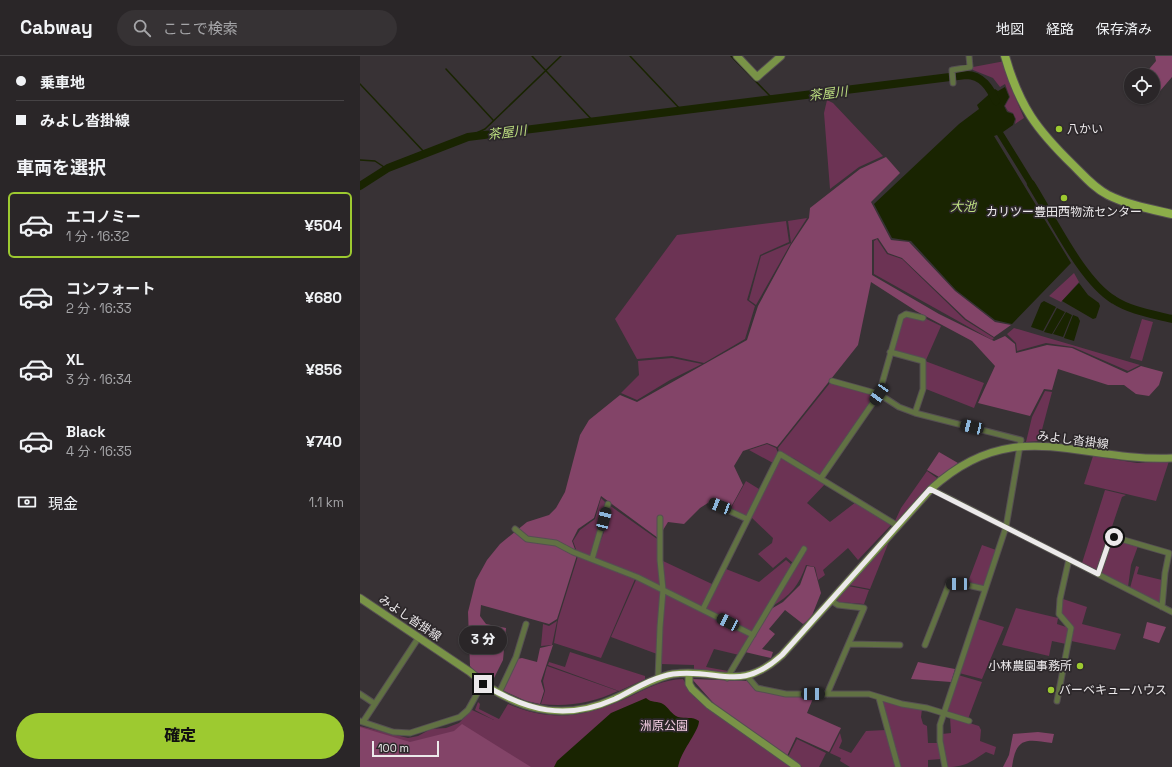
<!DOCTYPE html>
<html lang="ja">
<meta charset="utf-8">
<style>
body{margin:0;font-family:"Space Grotesk","Noto Sans JP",sans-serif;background:#363234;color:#f1f3f6;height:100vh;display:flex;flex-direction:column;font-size:15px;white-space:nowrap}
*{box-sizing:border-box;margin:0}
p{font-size:13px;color:#a5a5a8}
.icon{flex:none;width:22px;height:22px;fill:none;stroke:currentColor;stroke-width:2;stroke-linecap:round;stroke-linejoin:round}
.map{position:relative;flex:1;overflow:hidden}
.drawer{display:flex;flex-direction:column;background:#2a2628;width:360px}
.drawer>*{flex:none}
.banner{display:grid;align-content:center;height:88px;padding:0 16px;background:#2a2628}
.controls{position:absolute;left:764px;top:12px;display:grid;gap:8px}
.controls a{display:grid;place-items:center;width:36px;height:36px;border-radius:50%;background:#2a2628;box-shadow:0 1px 3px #0004,0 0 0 1px #464345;font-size:20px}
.scale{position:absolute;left:12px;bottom:10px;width:67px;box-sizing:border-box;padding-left:4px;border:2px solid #ece9eb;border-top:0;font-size:11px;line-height:14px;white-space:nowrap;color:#ece9eb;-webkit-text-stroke:3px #2d282b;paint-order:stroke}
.end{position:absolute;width:18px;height:18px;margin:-9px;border:5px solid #ece9eb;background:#111;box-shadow:0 0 0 2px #111}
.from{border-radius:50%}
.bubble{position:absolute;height:28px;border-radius:14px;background:#2a2628;box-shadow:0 1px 3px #0004,0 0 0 1px #464345;font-size:13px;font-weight:800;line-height:28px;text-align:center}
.car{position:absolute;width:12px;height:24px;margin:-12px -6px;border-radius:5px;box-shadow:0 0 3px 1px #0007;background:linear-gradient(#222 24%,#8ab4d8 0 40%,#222 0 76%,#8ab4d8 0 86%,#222 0)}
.banner b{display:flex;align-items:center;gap:14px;height:38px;font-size:15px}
.banner b+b{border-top:1px solid #464345}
.banner i{width:10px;height:10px;background:#f1f3f6}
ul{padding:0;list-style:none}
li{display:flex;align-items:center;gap:12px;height:66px;margin:0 8px 6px;padding:0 8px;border:2px solid transparent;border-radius:6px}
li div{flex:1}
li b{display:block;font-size:15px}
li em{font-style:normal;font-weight:800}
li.active{border-color:#9dca30}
li>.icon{width:36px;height:36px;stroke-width:1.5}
h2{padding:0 16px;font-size:18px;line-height:48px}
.pay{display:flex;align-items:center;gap:10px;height:44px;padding:0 16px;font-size:15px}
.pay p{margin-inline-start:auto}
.cta{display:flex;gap:8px;margin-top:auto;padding:8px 16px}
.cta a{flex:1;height:46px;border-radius:24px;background:#9dca30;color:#111;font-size:16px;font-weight:800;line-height:46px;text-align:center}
header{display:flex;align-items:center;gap:24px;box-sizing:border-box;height:56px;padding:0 20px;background:#2a2628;border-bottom:1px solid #464345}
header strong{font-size:19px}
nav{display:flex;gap:22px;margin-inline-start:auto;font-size:14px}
.search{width:280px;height:36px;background:#363234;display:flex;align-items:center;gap:10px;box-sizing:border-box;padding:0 14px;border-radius:22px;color:#a5a5a8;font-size:15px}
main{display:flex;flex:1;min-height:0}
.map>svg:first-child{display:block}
</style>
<header>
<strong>Cabway</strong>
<div class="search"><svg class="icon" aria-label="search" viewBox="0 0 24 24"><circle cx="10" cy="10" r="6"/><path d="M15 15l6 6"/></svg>ここで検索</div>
<nav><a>地図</a><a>経路</a><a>保存済み</a></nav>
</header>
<main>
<section class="drawer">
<div class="banner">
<b><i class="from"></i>乗車地</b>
<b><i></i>みよし沓掛線</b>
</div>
<h2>車両を選択</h2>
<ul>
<li class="active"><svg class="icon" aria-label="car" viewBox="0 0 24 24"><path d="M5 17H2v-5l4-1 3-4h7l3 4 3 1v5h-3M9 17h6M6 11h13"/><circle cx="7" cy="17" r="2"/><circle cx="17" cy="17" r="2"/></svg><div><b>エコノミー</b><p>1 分 · 16:32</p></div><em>¥504</em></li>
<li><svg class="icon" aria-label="car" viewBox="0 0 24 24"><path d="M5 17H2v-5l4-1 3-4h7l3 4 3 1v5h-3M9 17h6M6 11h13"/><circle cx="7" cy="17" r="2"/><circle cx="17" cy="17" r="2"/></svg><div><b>コンフォート</b><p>2 分 · 16:33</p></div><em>¥680</em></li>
<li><svg class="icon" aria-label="car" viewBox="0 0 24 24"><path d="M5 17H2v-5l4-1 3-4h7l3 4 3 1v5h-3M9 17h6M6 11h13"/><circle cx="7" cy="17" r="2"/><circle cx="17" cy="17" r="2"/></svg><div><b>XL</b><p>3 分 · 16:34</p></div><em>¥856</em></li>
<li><svg class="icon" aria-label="car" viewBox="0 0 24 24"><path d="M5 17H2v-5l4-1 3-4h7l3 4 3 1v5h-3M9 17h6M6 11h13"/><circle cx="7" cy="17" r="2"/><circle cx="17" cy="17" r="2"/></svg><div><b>Black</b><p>4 分 · 16:35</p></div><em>¥740</em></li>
</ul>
<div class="pay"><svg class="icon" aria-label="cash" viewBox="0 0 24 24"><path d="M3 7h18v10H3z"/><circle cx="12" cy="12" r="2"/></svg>現金<p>1.1 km</p></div>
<div class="cta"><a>確定</a></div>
</section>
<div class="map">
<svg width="812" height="711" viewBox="0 0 812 711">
<rect width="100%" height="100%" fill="#383235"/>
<path fill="#6c3354" d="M645,5l10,36 9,21 -9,6 1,-5 -3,-6 -5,-2 -3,-5 5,-9 -5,-13 -5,3 -7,-9 -20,-8v-3z
M467,44l6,3 50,53 -24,11 -29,22 -6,-76z
M447,162l-16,25 -35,62 -7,-5 12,-44 30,-13 -3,-22z
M426,165l3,21 -29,13 -13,45 8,6 -10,33 -41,24 -32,-7 -35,3 -22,-40 62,-84z
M517,183l10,15 15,5 63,61 29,18 -2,2 -118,-66v-33z
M714,217l5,9 -18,20 -12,-6z
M552,256l29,14 -15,34 -34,-9 10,-33z
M782,263l11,3 -11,39 -12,-3z
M654,272l126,37 -12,6 -55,-24 -27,-4 -29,8 -1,-8 -9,-9z
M312,302l30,6 -32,16 -33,20 -16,-7 18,-18 -1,-14z
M565,305l59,22 -10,25 -48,-19z
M470,327l45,12 -55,80 -25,-16 -16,-7 -1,-4z
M685,335l7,1 -13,49 -13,1 6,-25z
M407,388l9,4 2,5 -5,10 -24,-13z
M733,400l44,7 32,-2 -13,40 -72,-17z
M420,401l46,26 -19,20 23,19 26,-20 36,22 -34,36 -10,-12 -25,22 2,5 -7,5 -3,-13 -9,-2c-8,22 -15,30 -35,42l36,-58 -3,-3 -11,17 -7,-6 -13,11 -15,-14 14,-11 1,-5 -22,-21z
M567,415l10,7 -40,44 -2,-1 6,-13z
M386,425l13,8 -13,28 -16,-7z
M745,434l21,5 -4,2 -25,74 -15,-8z
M241,442l4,4 -14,55 -14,-5 -4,-11 7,-11 15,-11z
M249,449l51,36 2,47 -46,-22 -22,-8 10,-26z
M530,483l-20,50 -21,-4z
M754,483l24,7 -7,19 -3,22 -28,-14 11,-32z
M622,489l14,5 -12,36 -16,-4z
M218,500l57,23 -34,79 -47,-15 4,-23z
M426,504l6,5 -40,67 -46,-24 20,-39 33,13z
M303,505l49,23 -10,22 -36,-17z
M776,510l3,1 -2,7 25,6 -2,24 -30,-16z
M276,524l26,11 -5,63 -46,-17z
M488,530l21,4 -5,14 -25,-2 -2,-2z
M305,538l86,42 -12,19 -25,-6 -8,18 22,4 -2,4 -32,-4v-6l-34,-1z
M703,543l24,8 -5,17 39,10 -6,16 -44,-9 3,-12 -13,-16z
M656,552l42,10 -1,6 12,4 -3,16 -14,-3 -3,15 -47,-11z
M618,563l26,8 -22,52 -23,-6z
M197,565l-5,24 -11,1 2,-22 6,2z
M210,596l75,24v3l-26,12 -71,-26 1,-3 16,5z
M187,610l71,25c-26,12 -49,16 -77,13l4,-13 -2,-10z
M598,619l24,7 -14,37 -23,-7z
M323,623l11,18 99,70h-433v-41l48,12 10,-2 13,-7 15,-1 13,-5 13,-13 22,10 -19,-10 3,-8 2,2 -1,5 20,10 9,-15c45,19 78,13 121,-7 17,-8 35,-18 54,-18z
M522,644l40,9 -1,8 2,7 4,2 1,17h11l2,16 -13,1v7h-29z
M590,661l29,9 2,4 -1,11 16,6 -2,8 -8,-3c-15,10 -21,15 -39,15l-5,-33 9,-1z
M526,674l9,37h-45l-10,-6 1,-3 -11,-5 10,-20 2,8 -3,7 12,5 15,-22z
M437,683l29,14 -7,14h-17l-14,-10z"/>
<path fill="#834468" d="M795,0h17v21l-18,21 -1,-23h-9l12,-14z
M526,101l14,16 -29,29 20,38 18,2 46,49 40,31 16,3 -17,12 -28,-18 -64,-61 -14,-5 -10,-15 -6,2v35l67,39 55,27 11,-5 10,8 1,9 31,-8 25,3 55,25 14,-7 22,6 -4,13 -10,11 -13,-2 -12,-9h-16l-50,-16 -6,21 -8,-1 -14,27 -52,-13 17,-37 -23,-25 -56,-30 -45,-29 -13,63 -81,102 -10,-4 -24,8 -9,15 9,19 -13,24 -19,-8 -11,7 -16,16 -16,-2 -10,16 -57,-42 -7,22 -16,11 -6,12 5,14 -20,64 -8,5 -68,-19 -1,11 6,8 20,4 -3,32 -12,24 -15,-11 -6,-7 -2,-54 8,-32 11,-20 13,-16 27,-22 22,-7 7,-7 9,-16 15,-57 9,-15 31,-25 17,7 110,-62 11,-34 33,-61 18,-27 1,-10 50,-39z
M579,396l19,11 -19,14 -12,-7z
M447,510l7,1 7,26 -10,25 -8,6 -18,-14 -16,19 6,5 -13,15 11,3 -2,6 -26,-6 26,-43 12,-7 17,-17z
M787,566l19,5 -7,16 -16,-5z
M193,589l-12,36 3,10 -4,13 -14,-3 -24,-11 15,-31 5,-1 15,4 3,-14z
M558,606l37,7 -4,13 -40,-3z
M332,623l55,2 8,8 59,7 -7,17 34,15 -12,24 -33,-15 -9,19 -70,-49z
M102,668l69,43h-171v-40l50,15 44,-11z
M678,676l16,2 -2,9c-26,-4 -36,-6 -40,24h-9l6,-12 4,-21z"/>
<path fill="#192401" d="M645,31l4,10 -5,9 3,6 6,2 2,5 -2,6 -10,7 37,60 -6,3 -37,-60 -3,1 77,127 -59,61 -17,-4 -39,-30 -45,-49 -19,-3 -18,-34 85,-80 20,-15 -2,-4 18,-16 3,2z
M719,227l9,12 11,8 1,3 -4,12 -3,1 -31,-18z
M684,245l12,6 -13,24 -12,-4 10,-24z
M697,252l8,4 -13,22 -8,-2z
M706,256l6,3 -9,22 -10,-3z
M713,259l5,2 2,4 -6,20 -10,-3z
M286,642c5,5 12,3 17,6 6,4 8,10 15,13 7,2 14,-1 21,4 0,10 -18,30 -21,46h-124l3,-6 54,-48z"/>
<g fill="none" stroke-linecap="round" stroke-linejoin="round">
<path stroke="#192401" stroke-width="1.5" d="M172,0l62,66
M270,0l51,54
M371,0l41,42
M86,13l47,51
M0,28l65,69
M108,81l17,-8 76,-73
M0,104l15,1 12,8"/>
<path stroke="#192401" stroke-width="8" d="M671,128c21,33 51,97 83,116 17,11 39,14 58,19
M0,130l28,-18 80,-31 498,-62c16,0 24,13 30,26"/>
<defs>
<path id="street" d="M593,27l-1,-13 18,-3 -1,-11
M530,296l33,9v28l-8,24
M472,325l47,13 20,13 16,6 106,27 -15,87 -66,198v16l5,26
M461,422l58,-84 22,-77 5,-3 17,4
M571,433l241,123
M352,447l35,16
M155,473l12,10 29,4 17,9 64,25 116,58
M232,503l16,-55
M738,518l12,-35 4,-2 55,16 -4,20 -3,34
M343,553l77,-155 118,72
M489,588l51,1
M565,589l24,-61 18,1 18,4
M387,620l10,12 29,6h83l33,10 25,4 42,13
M298,622l2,-51 3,-37 -3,-30v-42
M367,622l77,-129
M139,637l17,-36 10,-33
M0,638l15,10
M467,638l37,-86 -26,-3 -6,-4
M519,642l19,69
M697,645l14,-73 -12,-14 1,-15 9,-40
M0,665l33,11 17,1 50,-16 8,-7 15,-27
M3,666l56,-85"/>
<path id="secondary" d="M377,0l20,21 24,-21
M0,542l110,74c42,37 91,51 144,27 19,-8 38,-21 59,-25 46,-7 66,20 109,-19l149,-166c83,-76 146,-27 241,-31
M329,618v10l3,5 17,16 88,62"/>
<path id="primary" d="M645,0c14,50 32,74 68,109 11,11 21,23 35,30 20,10 42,14 64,19"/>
</defs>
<use href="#street" stroke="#554f52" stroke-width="7"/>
<use href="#secondary" stroke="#554f52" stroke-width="9"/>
<use href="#primary" stroke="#554f52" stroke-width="10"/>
<use href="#street" stroke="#617143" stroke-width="5"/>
<use href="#secondary" stroke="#799347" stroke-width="7"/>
<use href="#primary" stroke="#8cad49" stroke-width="8"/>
</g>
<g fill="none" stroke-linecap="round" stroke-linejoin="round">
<path stroke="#ece9eb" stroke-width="5" d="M123,628c44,27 83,37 132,15 18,-9 38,-22 58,-25 47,-6 66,20 109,-19l148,-166 168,85 12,-35 4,-2"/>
</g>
<g fill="#9dca30" stroke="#2d282b" stroke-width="1.5">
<circle cx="699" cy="73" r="4"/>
<circle cx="704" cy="142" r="4"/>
<circle cx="720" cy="610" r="4"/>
<circle cx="691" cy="634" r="4"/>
</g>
<g text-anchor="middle" stroke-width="3.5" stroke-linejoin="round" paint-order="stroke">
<g font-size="12" fill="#ece9eb" stroke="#2d282b" text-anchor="start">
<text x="707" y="77">八かい</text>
<text x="704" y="160" text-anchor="middle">カリツー豊田西物流センター</text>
<text x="712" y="614" text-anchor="end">小林農園事務所</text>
<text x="699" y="638">バーベキューハウス</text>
</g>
<g font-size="12" fill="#ece9eb" stroke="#2d282b">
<text transform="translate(713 384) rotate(7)" y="4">みよし沓掛線</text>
<text transform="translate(50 562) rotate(34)" y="4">みよし沓掛線</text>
</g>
<g font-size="12" fill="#f5cee2" stroke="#2d282b">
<text x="304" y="674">洲原公園</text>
</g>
<g font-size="13" font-style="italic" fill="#bddf80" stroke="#2d282b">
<text transform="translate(468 37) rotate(-7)" y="5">茶屋川</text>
<text transform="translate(147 76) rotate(-7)" y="5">茶屋川</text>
<text x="603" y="155">大池</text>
</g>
</g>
</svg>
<div class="controls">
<a><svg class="icon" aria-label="locate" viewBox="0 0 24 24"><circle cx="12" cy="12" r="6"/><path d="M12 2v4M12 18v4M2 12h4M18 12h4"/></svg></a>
</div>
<div class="scale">100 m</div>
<i class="end from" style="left:754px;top:481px"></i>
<i class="end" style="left:123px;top:628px"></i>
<div class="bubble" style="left:99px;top:570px;width:48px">3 分</div>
<i class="car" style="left:519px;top:338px;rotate:215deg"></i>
<i class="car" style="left:612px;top:371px;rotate:283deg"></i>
<i class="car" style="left:360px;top:450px;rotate:291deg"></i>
<i class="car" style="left:244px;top:463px;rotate:14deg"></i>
<i class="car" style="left:598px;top:528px;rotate:271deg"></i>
<i class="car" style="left:368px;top:566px;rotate:297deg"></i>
<i class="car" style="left:453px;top:638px;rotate:89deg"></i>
</div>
</main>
